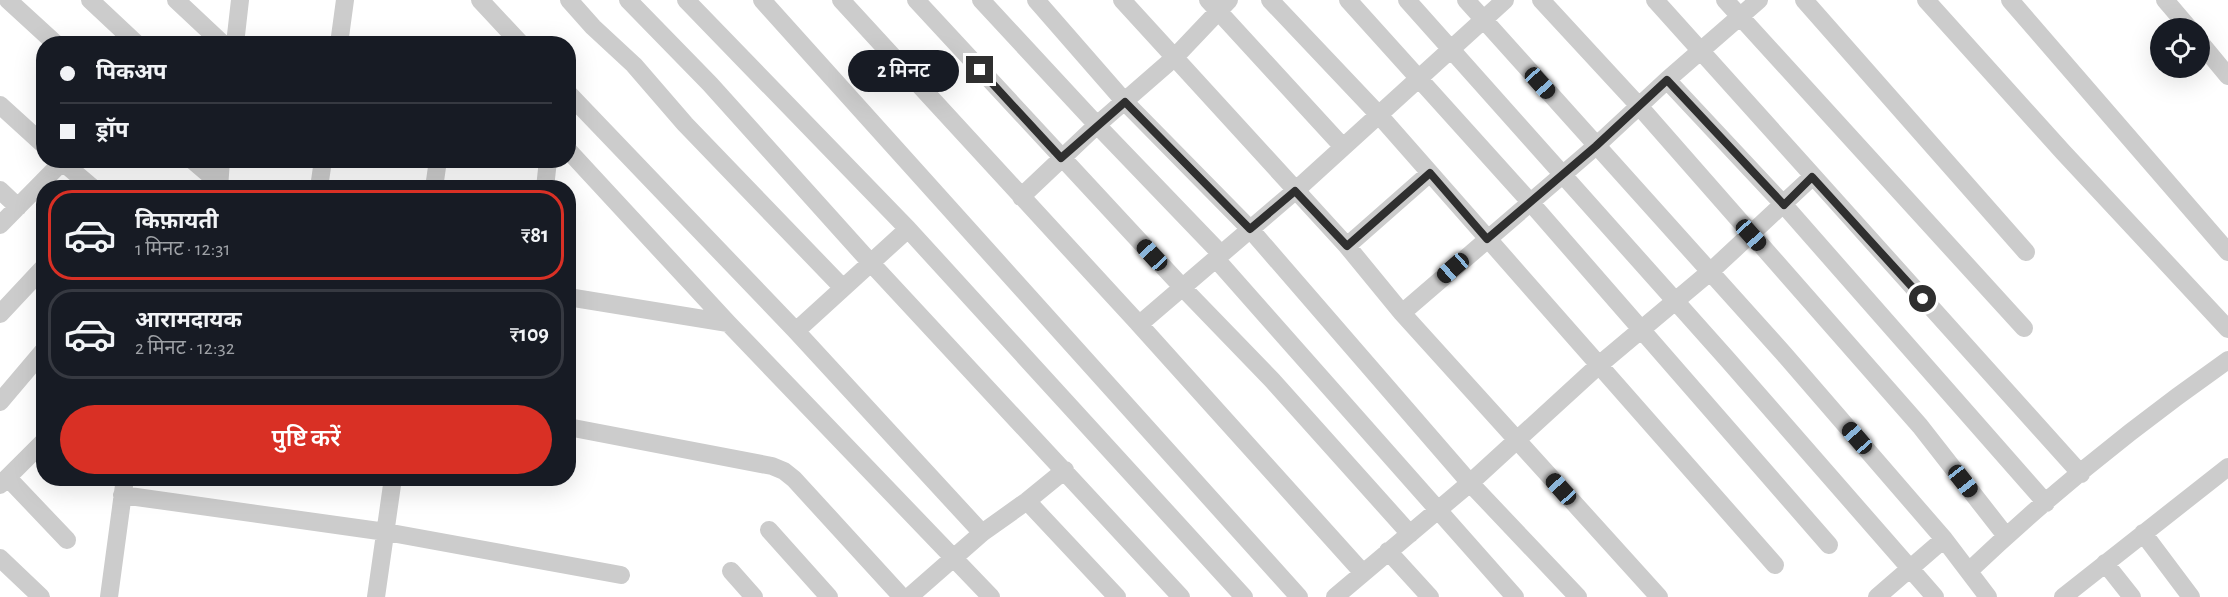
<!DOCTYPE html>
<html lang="hi">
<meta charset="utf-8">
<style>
body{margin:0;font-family:"Alegreya Sans","Noto Sans Devanagari",sans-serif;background:#20242c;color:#f1f3f6;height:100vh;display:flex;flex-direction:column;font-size:22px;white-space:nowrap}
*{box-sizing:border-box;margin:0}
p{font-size:20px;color:#9ea1a6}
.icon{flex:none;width:33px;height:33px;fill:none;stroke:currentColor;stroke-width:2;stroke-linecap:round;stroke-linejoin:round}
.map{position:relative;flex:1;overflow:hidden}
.side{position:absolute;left:36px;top:180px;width:540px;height:306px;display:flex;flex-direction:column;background:#171b24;border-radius:24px;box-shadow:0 6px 24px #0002}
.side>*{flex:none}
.top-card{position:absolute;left:36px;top:36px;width:540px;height:132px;border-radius:24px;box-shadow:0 6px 24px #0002;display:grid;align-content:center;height:132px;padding:0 24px;background:#171b24}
.tools{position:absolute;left:2150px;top:18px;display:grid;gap:12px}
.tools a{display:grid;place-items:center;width:60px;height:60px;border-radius:50%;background:#171b24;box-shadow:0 6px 24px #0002;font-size:30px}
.end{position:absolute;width:27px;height:27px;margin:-14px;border:8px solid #2f2f2f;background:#fff;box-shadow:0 0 0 3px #fff}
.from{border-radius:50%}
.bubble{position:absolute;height:42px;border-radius:21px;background:#171b24;box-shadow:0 6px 24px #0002;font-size:20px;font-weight:600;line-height:42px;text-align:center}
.car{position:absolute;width:18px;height:36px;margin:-18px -9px;border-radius:8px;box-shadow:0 0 4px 2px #0007;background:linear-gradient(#222 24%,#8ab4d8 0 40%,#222 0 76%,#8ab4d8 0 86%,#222 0)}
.top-card b{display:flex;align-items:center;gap:21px;height:57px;font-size:22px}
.top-card b+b{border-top:2px solid #363941}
.top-card i{width:15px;height:15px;background:#f1f3f6}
ul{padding:10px 0 0;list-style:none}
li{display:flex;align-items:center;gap:18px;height:90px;margin:0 12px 9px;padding:0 12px;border:3px solid #363941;border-radius:24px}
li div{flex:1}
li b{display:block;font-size:22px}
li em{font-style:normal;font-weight:600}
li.active{border-color:#d93025}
li>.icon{width:54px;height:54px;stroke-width:1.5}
.button{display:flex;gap:12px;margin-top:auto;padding:12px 24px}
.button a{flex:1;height:69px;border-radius:36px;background:#d93025;color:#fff;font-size:24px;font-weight:600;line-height:69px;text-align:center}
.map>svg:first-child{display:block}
</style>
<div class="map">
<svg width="2228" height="597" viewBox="0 0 2228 597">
<rect width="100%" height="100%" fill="#fff"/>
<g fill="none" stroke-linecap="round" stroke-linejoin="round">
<path stroke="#ccc" stroke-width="18" d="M8,0l48,44
M90,0l47,44
M176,0l47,44
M480,0l41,44
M569,0l24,27 41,38 51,59 158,164
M628,0l82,84 160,178 311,335
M686,0l222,229 336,368
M762,0c180,198 359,397 537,597
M841,0l297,323 4,-1 153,-131 210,-191
M916,0l267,288 89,92 138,154
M981,0l116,125 124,129
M1036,0l89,102 125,127 220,254 108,114
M1122,0l225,246 55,67 257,284
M1208,0l135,147
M1270,0l109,115 396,450
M1348,0l183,203 298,342
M1407,0l321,360 207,237
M1466,0l318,354 160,185 44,58
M1541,0l98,106 281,320 86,110
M1655,0l426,474
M1725,0l299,328
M1804,0l222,252
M1926,0l137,152 165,177
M2010,0l218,252
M2165,0l24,28
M2199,41l29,35
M235,44l5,-44
M339,44l6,-44
M1667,80l117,125 262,298
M568,93l228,238 186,202 -73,64
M0,105l44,40
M568,150l160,173 263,274
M60,160l33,28
M192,160l27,23
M219,188l2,-28
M319,188l4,-28
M434,188l4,-28
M545,188l3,-28
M0,190l18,17
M1021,197l76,-72 77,-67 55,-58
M0,225l62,-63
M1347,246l83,-73
M1216,259l299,338
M568,297l160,26
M1402,313l194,-167 71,-66 92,-80
M0,314l44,-47
M1138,323l225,250
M796,331l112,-102
M0,402l44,-52
M568,427l204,39 12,5 10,8 108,118
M8,478l59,62
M0,485l44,-44
M122,495l264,37 235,43
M1027,501l90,96
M769,530l60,67
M982,533l45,-32 38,-31
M2143,533l48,64
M1388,551l42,46
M0,558l41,39
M2105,563l27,34
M731,571l23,26
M1969,571c79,-75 169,-148 259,-211
M109,597l16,-119
M376,597l17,-119
M1335,597l135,-114 129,-118 112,-94 101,-94
M1877,597l67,-58
M2063,597l165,-130"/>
</g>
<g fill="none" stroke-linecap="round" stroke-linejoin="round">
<path stroke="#2f2f2f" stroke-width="8" d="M980,70l81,88 64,-56 125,127 45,-38 52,55 83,-73 57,66 109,-93 71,-66 117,125 28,-28 111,122"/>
</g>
</svg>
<div class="tools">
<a><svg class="icon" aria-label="locate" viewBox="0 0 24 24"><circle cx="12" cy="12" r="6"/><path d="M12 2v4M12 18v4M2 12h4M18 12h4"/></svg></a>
</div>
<i class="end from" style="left:1923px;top:299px"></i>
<i class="end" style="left:980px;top:70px"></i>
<div class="bubble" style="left:848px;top:50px;width:111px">2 मिनट</div>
<i class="car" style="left:1540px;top:83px;rotate:138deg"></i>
<i class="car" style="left:1751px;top:235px;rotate:138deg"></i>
<i class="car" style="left:1152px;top:255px;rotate:317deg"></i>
<i class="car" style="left:1453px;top:268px;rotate:229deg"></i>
<i class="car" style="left:1857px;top:438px;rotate:319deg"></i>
<i class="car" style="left:1963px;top:481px;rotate:142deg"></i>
<i class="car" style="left:1561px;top:489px;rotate:318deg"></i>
<div class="top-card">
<b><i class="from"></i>पिकअप</b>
<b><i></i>ड्रॉप</b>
</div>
<section class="side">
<ul>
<li class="active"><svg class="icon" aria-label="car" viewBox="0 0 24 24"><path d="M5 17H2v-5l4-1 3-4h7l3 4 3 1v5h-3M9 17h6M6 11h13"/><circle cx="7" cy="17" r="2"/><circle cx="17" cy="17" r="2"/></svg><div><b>किफ़ायती</b><p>1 मिनट · 12:31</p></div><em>₹81</em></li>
<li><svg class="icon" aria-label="car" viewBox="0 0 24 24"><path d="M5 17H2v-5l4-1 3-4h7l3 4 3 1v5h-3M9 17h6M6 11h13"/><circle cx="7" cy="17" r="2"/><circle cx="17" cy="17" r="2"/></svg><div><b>आरामदायक</b><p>2 मिनट · 12:32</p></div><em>₹109</em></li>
</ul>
<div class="button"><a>पुष्टि करें</a></div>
</section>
</div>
